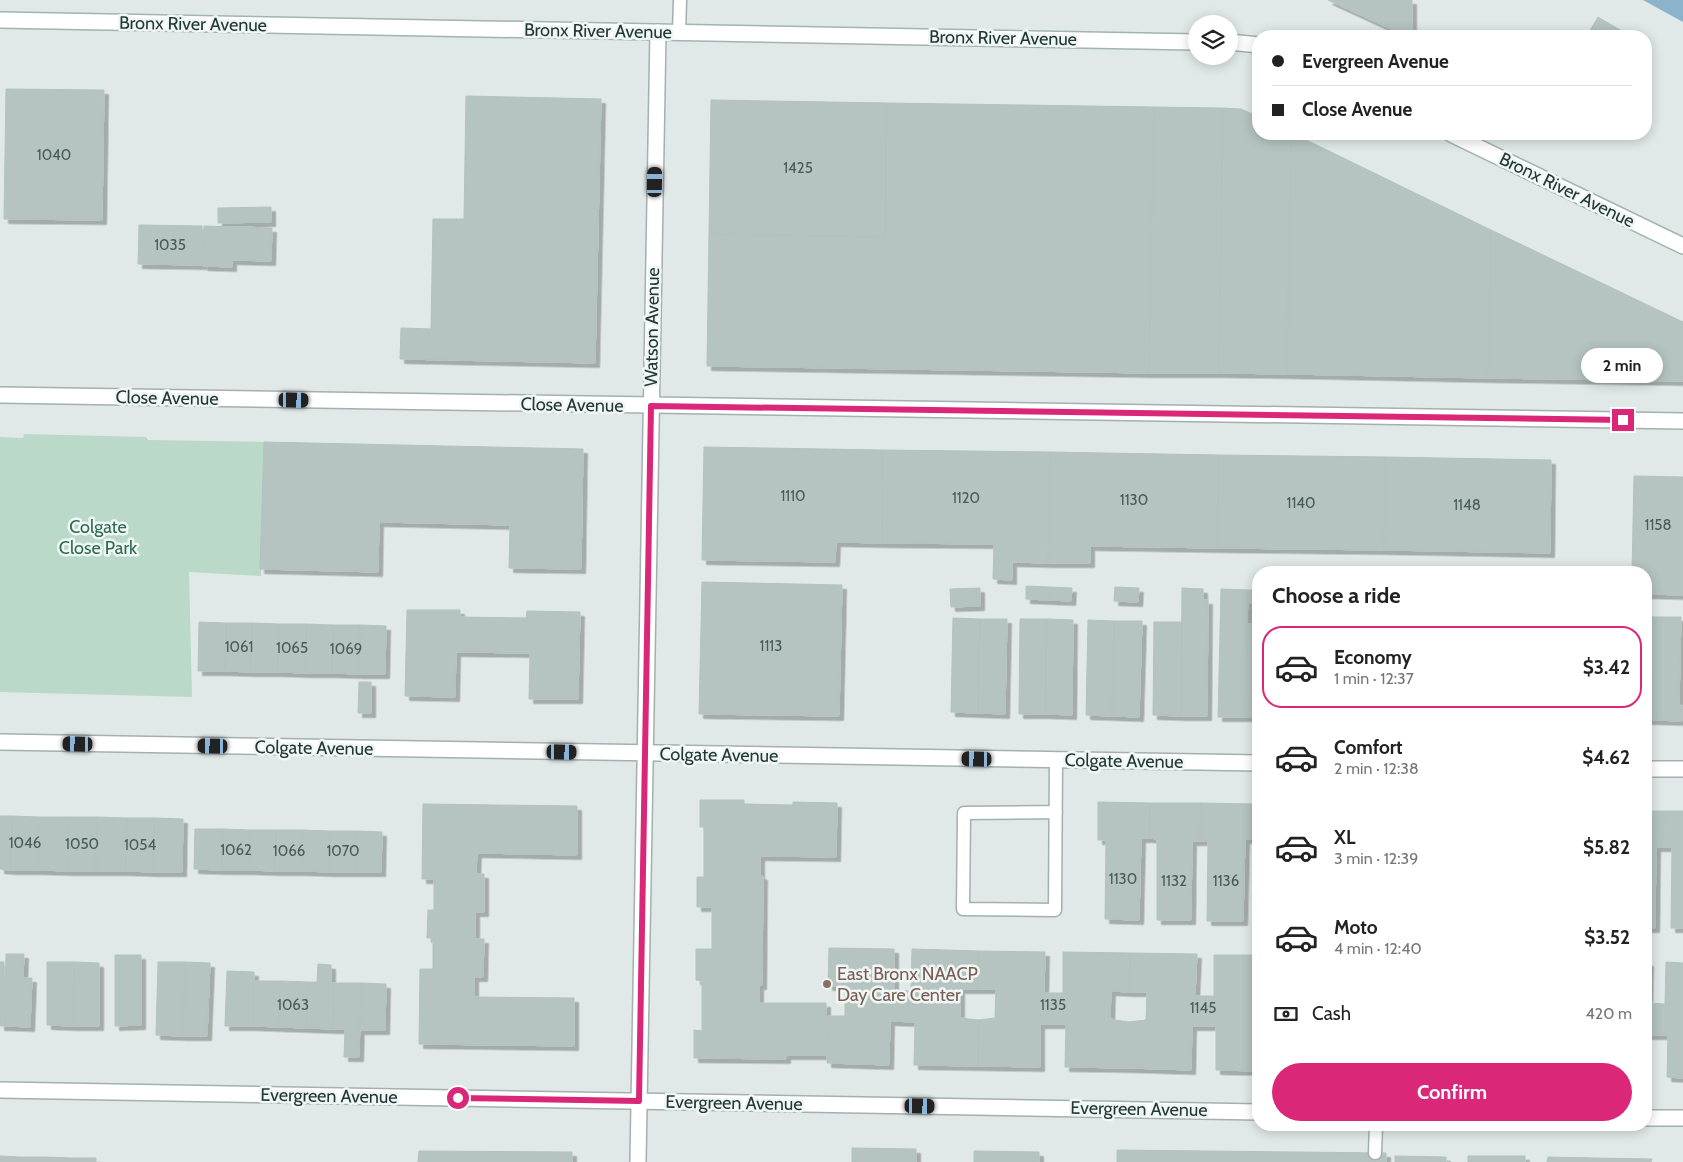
<!DOCTYPE html>
<meta charset="utf-8">
<style>
body{margin:0;font-family:Cabin,sans-serif;background:#f2f2f2;color:#222;height:100vh;display:flex;flex-direction:column;font-size:19px;white-space:nowrap}
*{box-sizing:border-box;margin:0}
p{font-size:16px;color:#767676}
.icon{flex:none;width:28px;height:28px;fill:none;stroke:currentColor;stroke-width:2;stroke-linecap:round;stroke-linejoin:round}
.map{position:relative;flex:1;overflow:hidden}
.drawer{position:absolute;left:1252px;top:566px;width:400px;height:565px;display:flex;flex-direction:column;background:#fff;border-radius:20px;box-shadow:0 2px 12px #0003}
.drawer>*{flex:none}
.guide{position:absolute;left:1252px;top:30px;width:400px;height:110px;border-radius:20px;box-shadow:0 2px 12px #0003;display:grid;align-content:center;height:110px;padding:0 20px;background:#fff}
.tools{position:absolute;left:1188px;top:15px;display:grid;gap:10px}
.tools a{display:grid;place-items:center;width:50px;height:50px;border-radius:50%;background:#fff;box-shadow:0 2px 12px #0003;font-size:25px}
.end{position:absolute;width:22px;height:22px;margin:-11px;border:6px solid #db2777;background:#fff;box-shadow:0 0 0 2px #fff}
.from{border-radius:50%}
.bubble{position:absolute;height:35px;border-radius:18px;background:#fff;box-shadow:0 2px 12px #0003;font-size:16px;font-weight:800;line-height:35px;text-align:center}
.car{position:absolute;width:15px;height:30px;margin:-15px -8px;border-radius:6px;box-shadow:0 0 4px 1px #0007;background:linear-gradient(#222 24%,#8ab4d8 0 40%,#222 0 76%,#8ab4d8 0 86%,#222 0)}
.guide b{display:flex;align-items:center;gap:18px;height:48px;font-size:19px}
.guide b+b{border-top:1px solid #e0e0e0}
.guide i{width:12px;height:12px;background:#222}
ul{padding:0;list-style:none}
li{display:flex;align-items:center;gap:15px;height:82px;margin:0 10px 8px;padding:0 10px;border:2px solid transparent;border-radius:20px}
li div{flex:1}
li b{display:block;font-size:19px}
li em{font-style:normal;font-weight:800}
li.current{border-color:#db2777}
li>.icon{width:45px;height:45px;stroke-width:1.5}
h2{padding:0 20px;font-size:22px;line-height:60px}
.pay{display:flex;align-items:center;gap:12px;height:55px;padding:0 20px;font-size:19px}
.pay p{margin-inline-start:auto}
.primary-button{display:flex;gap:10px;margin-top:auto;padding:10px 20px}
.primary-button a{flex:1;height:58px;border-radius:30px;background:#db2777;color:#fff;font-size:20px;font-weight:800;line-height:58px;text-align:center}
.map>svg:first-child{display:block}
</style>
<div class="map">
<svg width="1683" height="1162" viewBox="0 0 1683 1162">
<defs>
<filter id="shadow"><feDropShadow dx="4.5" dy="4.5" stdDeviation="0" flood-color="#0004"/></filter>
</defs>
<rect width="100%" height="100%" fill="#e0e9e7"/>
<path fill="#bad9c9" d="M24,434l122,3 2,3 116,2 -3,134 -72,-4 3,125 -192,-5v-255l23,1z"/>
<path fill="#8bb3cb" d="M1643,0h40v22z"/>
<path fill="#b5c4c1" stroke="#b3c2bf" filter="url(#shadow)" d="M1328,0h84v36h-6z
M1598,17l29,17 -2,2h-34l-3,-2z
M6,89l98,1 -2,130 -98,-1z
M466,96l135,3 -6,264 -195,-4 1,-31 30,1 2,-110h31z
M711,100l176,3 -2,134 -176,-3z
M887,103l267,4 -5,266 -442,-7 2,-132 176,3z
M1154,107l69,1 -4,265h-70z
M1223,108l18,1 18,8v17h32l-4,240 -68,-1z
M1291,134h3l197,96 -3,148 -201,-4z
M271,207v15l-53,1v-15z
M139,225l63,1v39l-64,-1z
M204,226l68,2 -1,33 -39,-1v7l-29,-1z
M1491,230l192,92v59l-195,-3z
M264,442l319,7 -2,120 -72,-1 1,-43 -131,-3 -1,50 -118,-3z
M704,447l179,3 -1,93 -46,-1 -1,20 -133,-2z
M883,450l167,2 -2,111 -36,-1v18l-19,-1 1,-35 -112,-1z
M1050,452l169,3 -2,93 -127,-2v17h-42z
M1219,455l166,2 -1,93 -167,-2z
M1385,457l166,3 -1,93 -166,-3z
M1634,476l49,1v118l-37,-1v-22h-14z
M702,582l140,3 -3,131 -140,-2z
M1026,586l23,1v13l-23,-1z
M1049,587l23,1 -1,13 -22,-1z
M1115,587l24,1 -1,14 -24,-1z
M980,588v18l-29,1 -1,-18z
M1182,588l21,1v11h5l-1,116h-26z
M1221,589l27,1 -3,127h-27z
M1248,590h11v13h-9l-3,-4z
M407,610h53v7l66,1 1,-7 53,1 -2,87h-49l1,-46 -74,-1 -1,45 -50,-1z
M1646,616l8,1 -1,103h-7z
M1654,617h27l-2,87 3,1v16l-29,-1z
M953,618l27,1 -2,94 -27,-1z
M980,619h27l-2,95 -27,-1z
M1020,619h27l-2,95h-26z
M1047,619l26,1 -1,95 -27,-1z
M1088,620l26,1 -2,95 -26,-1z
M1114,621h28l-3,96 -27,-1z
M199,622l27,1 -1,48h-27z
M1154,622h28l-1,94 -28,-1z
M226,623h26l-1,49 -26,-1z
M252,623l27,1 -1,48h-27z
M279,624h27l-1,49 -27,-1z
M306,624l27,1 -1,48h-27z
M1247,624h12v94l-14,-1z
M333,625h27l-1,49 -27,-1z
M360,625l26,1 -1,48h-26z
M359,682h12v31h-13z
M700,800h44v4l49,1v-3l44,1 -1,54 -76,-1v19l3,1 -1,109h-3v18h67v52h-40v4l-92,-1v-28l8,1v-50l-6,-1v-31h16v-42h-15v-30h7v-50h-4z
M1098,802l52,1 -1,35h-8l-2,82 -34,-1 1,-79h-8z
M1150,803h51l-1,38h-8l-1,79h-34v-81l-8,-1z
M1201,803l51,1 -1,35h-6l-2,82h-36l1,-80h-8z
M423,804l154,2v49l-100,-2 -1,21h8v38h-9v27h9l-1,38h-9v20l100,1v48l-155,-2 1,-75h13v-31h-6l1,-28h6v-31h-12z
M1252,804h7v35h-8z
M1646,811h18l-1,36h-7l-1,81h-9z
M1664,811h19v117h-12l1,-81h-9z
M0,816h12l-1,54 -11,-1z
M12,816l27,1v53h-28z
M39,817h29v54l-29,-1z
M68,817h29l-1,54h-28z
M97,817l30,1 -1,53h-30z
M127,818h27l-1,54 -27,-1z
M154,818l29,1 -1,53h-29z
M195,829h28l-1,41 -28,-1z
M223,829l26,1v40h-27z
M249,830h27l-1,41 -26,-1z
M276,830h26v41h-27z
M302,830l28,1v41l-28,-1z
M330,831h27v41h-27z
M357,831l25,1 -1,40h-24z
M829,948l65,1v41l17,1 1,-42 67,2 -1,38h-18v29l19,2 -1,46 -64,-1 1,-43 -25,-1 -1,44 -62,-2 1,-47h17v-30h-17z
M979,951l66,1 -1,41h19v-41l67,1 -1,39 -18,-1 -1,28 18,3v46l-63,-1 1,-43h-26v43l-62,-1 1,-46 16,-2 1,-29h-18z
M1130,953l67,1 -2,42h19v-41h45v116l-43,-1v-44h-24l-1,44 -63,-2v-46l18,-2 1,-28h-18z
M6,954h18l-1,24h9l-2,49 -25,-1z
M115,955h26v70l-26,1z
M0,962h4v15h2l-1,49h-5z
M47,962h27l-1,64 -26,-1z
M74,962l25,1v63h-26z
M158,962h27l-2,74 -27,-1z
M185,962l25,1 -3,73h-24z
M1646,962h3l-1,41 17,1 1,-42 17,1v115l-16,-1 1,-42h-22z
M318,964l13,1v18h3l-1,46 -26,-1 1,-46h9z
M227,971l27,1 -1,54h-28z
M254,981h26l-2,46 -25,-1z
M280,981l28,1 -1,46 -29,-1z
M334,983h27l-2,74h-15l1,-28h-12z
M361,983l25,1 -1,46h-25z
M852,1148l64,1v13h-64z
M1117,1150l269,3v9h-269z
M419,1151l153,1v10h-154z
M974,1151l65,1v10h-65z
M0,1156l19,1v5h-19z
M1395,1156l51,1v5h-51z
M1468,1156h57v6h-57z
M19,1157h26v5h-26z
M45,1157l26,1v4h-26z
M1548,1157l47,1v4h-48z
M71,1158h25v4h-25z
M1595,1158l57,1 -1,3h-56z"/>
<g fill="none" stroke-linecap="round" stroke-linejoin="round">
<defs>
<path id="service" d="M679,32l1,-32
M1056,812l-92,1 -1,96 92,1 1,-150
M1375,1153l1,-28"/>
<path id="minor" d="M0,395l1683,26
M0,742l1259,21
M1646,769h37
M0,1090l1259,22
M1646,1118h37"/>
<path id="tertiary" d="M638,1162l20,-1130"/>
<path id="secondary" d="M0,20l1196,22
M1229,42l30,3
M1451,134l232,112"/>
</defs>
<use href="#service" stroke="#a3b0af" stroke-width="15"/>
<use href="#minor" stroke="#a3b0af" stroke-width="18"/>
<use href="#tertiary" stroke="#a3b0af" stroke-width="18"/>
<use href="#secondary" stroke="#a0b4b1" stroke-width="18"/>
<use href="#service" stroke="#fff" stroke-width="12"/>
<use href="#minor" stroke="#fff" stroke-width="15"/>
<use href="#tertiary" stroke="#fff" stroke-width="15"/>
<use href="#secondary" stroke="#fff" stroke-width="15"/>
</g>
<g fill="none" stroke-linecap="round" stroke-linejoin="round">
<path stroke="#db2777" stroke-width="6" d="M458,1098l181,3 12,-695 972,14"/>
</g>
<circle fill="#8d6e63" stroke="#f0f6f4" stroke-width="2" cx="827" cy="984" r="5"/>
<g text-anchor="middle" stroke-width="5" stroke-linejoin="round" paint-order="stroke">
<g font-size="15" fill="#475b5a">
<text x="54" y="160">1040</text>
<text x="798" y="173">1425</text>
<text x="170" y="250">1035</text>
<text x="793" y="501">1110</text>
<text x="966" y="503">1120</text>
<text x="1134" y="505">1130</text>
<text x="1301" y="508">1140</text>
<text x="1467" y="510">1148</text>
<text x="1658" y="530">1158</text>
<text x="771" y="651">1113</text>
<text x="239" y="652">1061</text>
<text x="292" y="653">1065</text>
<text x="346" y="654">1069</text>
<text x="25" y="848">1046</text>
<text x="82" y="849">1050</text>
<text x="140" y="850">1054</text>
<text x="236" y="855">1062</text>
<text x="289" y="856">1066</text>
<text x="343" y="856">1070</text>
<text x="1123" y="884">1130</text>
<text x="1174" y="886">1132</text>
<text x="1226" y="886">1136</text>
<text x="293" y="1010">1063</text>
<text x="1053" y="1010">1135</text>
<text x="1203" y="1013">1145</text>
</g>
<g font-size="18" fill="#223837" stroke="#f0f6f4">
<text transform="translate(193 24) rotate(1)" y="6">Bronx River Avenue</text>
<text transform="translate(598 31) rotate(1)" y="6">Bronx River Avenue</text>
<text transform="translate(1003 38) rotate(1)" y="6">Bronx River Avenue</text>
<text transform="translate(1567 190) rotate(26)" y="6">Bronx River Avenue</text>
<text transform="translate(652 327) rotate(-89)" y="6">Watson Avenue</text>
<text transform="translate(167 398) rotate(1)" y="6">Close Avenue</text>
<text transform="translate(572 405) rotate(1)" y="6">Close Avenue</text>
<text transform="translate(314 748) rotate(1)" y="6">Colgate Avenue</text>
<text transform="translate(719 755) rotate(1)" y="6">Colgate Avenue</text>
<text transform="translate(1124 761) rotate(1)" y="6">Colgate Avenue</text>
<text transform="translate(329 1096) rotate(1)" y="6">Evergreen Avenue</text>
<text transform="translate(734 1103) rotate(1)" y="6">Evergreen Avenue</text>
<text transform="translate(1139 1109) rotate(1)" y="6">Evergreen Avenue</text>
</g>
<g font-size="18" fill="#2f6b53" stroke="#f0f6f4">
<text x="98" y="533">Colgate<tspan x="98" dy="21">Close Park</tspan></text>
</g>
<g font-size="18" fill="#785e54" stroke="#f0f6f4" text-anchor="start">
<text x="837" y="980">East Bronx NAACP<tspan x="837" dy="21">Day Care Center</tspan></text>
</g>
</g>
</svg>
<div class="tools">
<a><svg class="icon" aria-label="layers" viewBox="0 0 24 24"><path d="M12 4l9 5-9 5-9-5zM3 14l9 5 9-5"/></svg></a>
</div>
<i class="end from" style="left:458px;top:1098px"></i>
<i class="end" style="left:1623px;top:420px"></i>
<div class="bubble" style="left:1581px;top:348px;width:82px">2 min</div>
<i class="car" style="left:655px;top:182px;rotate:1deg"></i>
<i class="car" style="left:294px;top:400px;rotate:91deg"></i>
<i class="car" style="left:78px;top:744px;rotate:271deg"></i>
<i class="car" style="left:213px;top:746px;rotate:271deg"></i>
<i class="car" style="left:562px;top:752px;rotate:91deg"></i>
<i class="car" style="left:977px;top:759px;rotate:271deg"></i>
<i class="car" style="left:920px;top:1106px;rotate:91deg"></i>
<div class="guide">
<b><i class="from"></i>Evergreen Avenue</b>
<b><i></i>Close Avenue</b>
</div>
<section class="drawer">
<h2>Choose a ride</h2>
<ul>
<li class="current"><svg class="icon" aria-label="car" viewBox="0 0 24 24"><path d="M5 17H2v-5l4-1 3-4h7l3 4 3 1v5h-3M9 17h6M6 11h13"/><circle cx="7" cy="17" r="2"/><circle cx="17" cy="17" r="2"/></svg><div><b>Economy</b><p>1 min · 12:37</p></div><em>$3.42</em></li>
<li><svg class="icon" aria-label="car" viewBox="0 0 24 24"><path d="M5 17H2v-5l4-1 3-4h7l3 4 3 1v5h-3M9 17h6M6 11h13"/><circle cx="7" cy="17" r="2"/><circle cx="17" cy="17" r="2"/></svg><div><b>Comfort</b><p>2 min · 12:38</p></div><em>$4.62</em></li>
<li><svg class="icon" aria-label="car" viewBox="0 0 24 24"><path d="M5 17H2v-5l4-1 3-4h7l3 4 3 1v5h-3M9 17h6M6 11h13"/><circle cx="7" cy="17" r="2"/><circle cx="17" cy="17" r="2"/></svg><div><b>XL</b><p>3 min · 12:39</p></div><em>$5.82</em></li>
<li><svg class="icon" aria-label="car" viewBox="0 0 24 24"><path d="M5 17H2v-5l4-1 3-4h7l3 4 3 1v5h-3M9 17h6M6 11h13"/><circle cx="7" cy="17" r="2"/><circle cx="17" cy="17" r="2"/></svg><div><b>Moto</b><p>4 min · 12:40</p></div><em>$3.52</em></li>
</ul>
<div class="pay"><svg class="icon" aria-label="cash" viewBox="0 0 24 24"><path d="M3 7h18v10H3z"/><circle cx="12" cy="12" r="2"/></svg>Cash<p>420 m</p></div>
<div class="primary-button"><a>Confirm</a></div>
</section>
</div>
